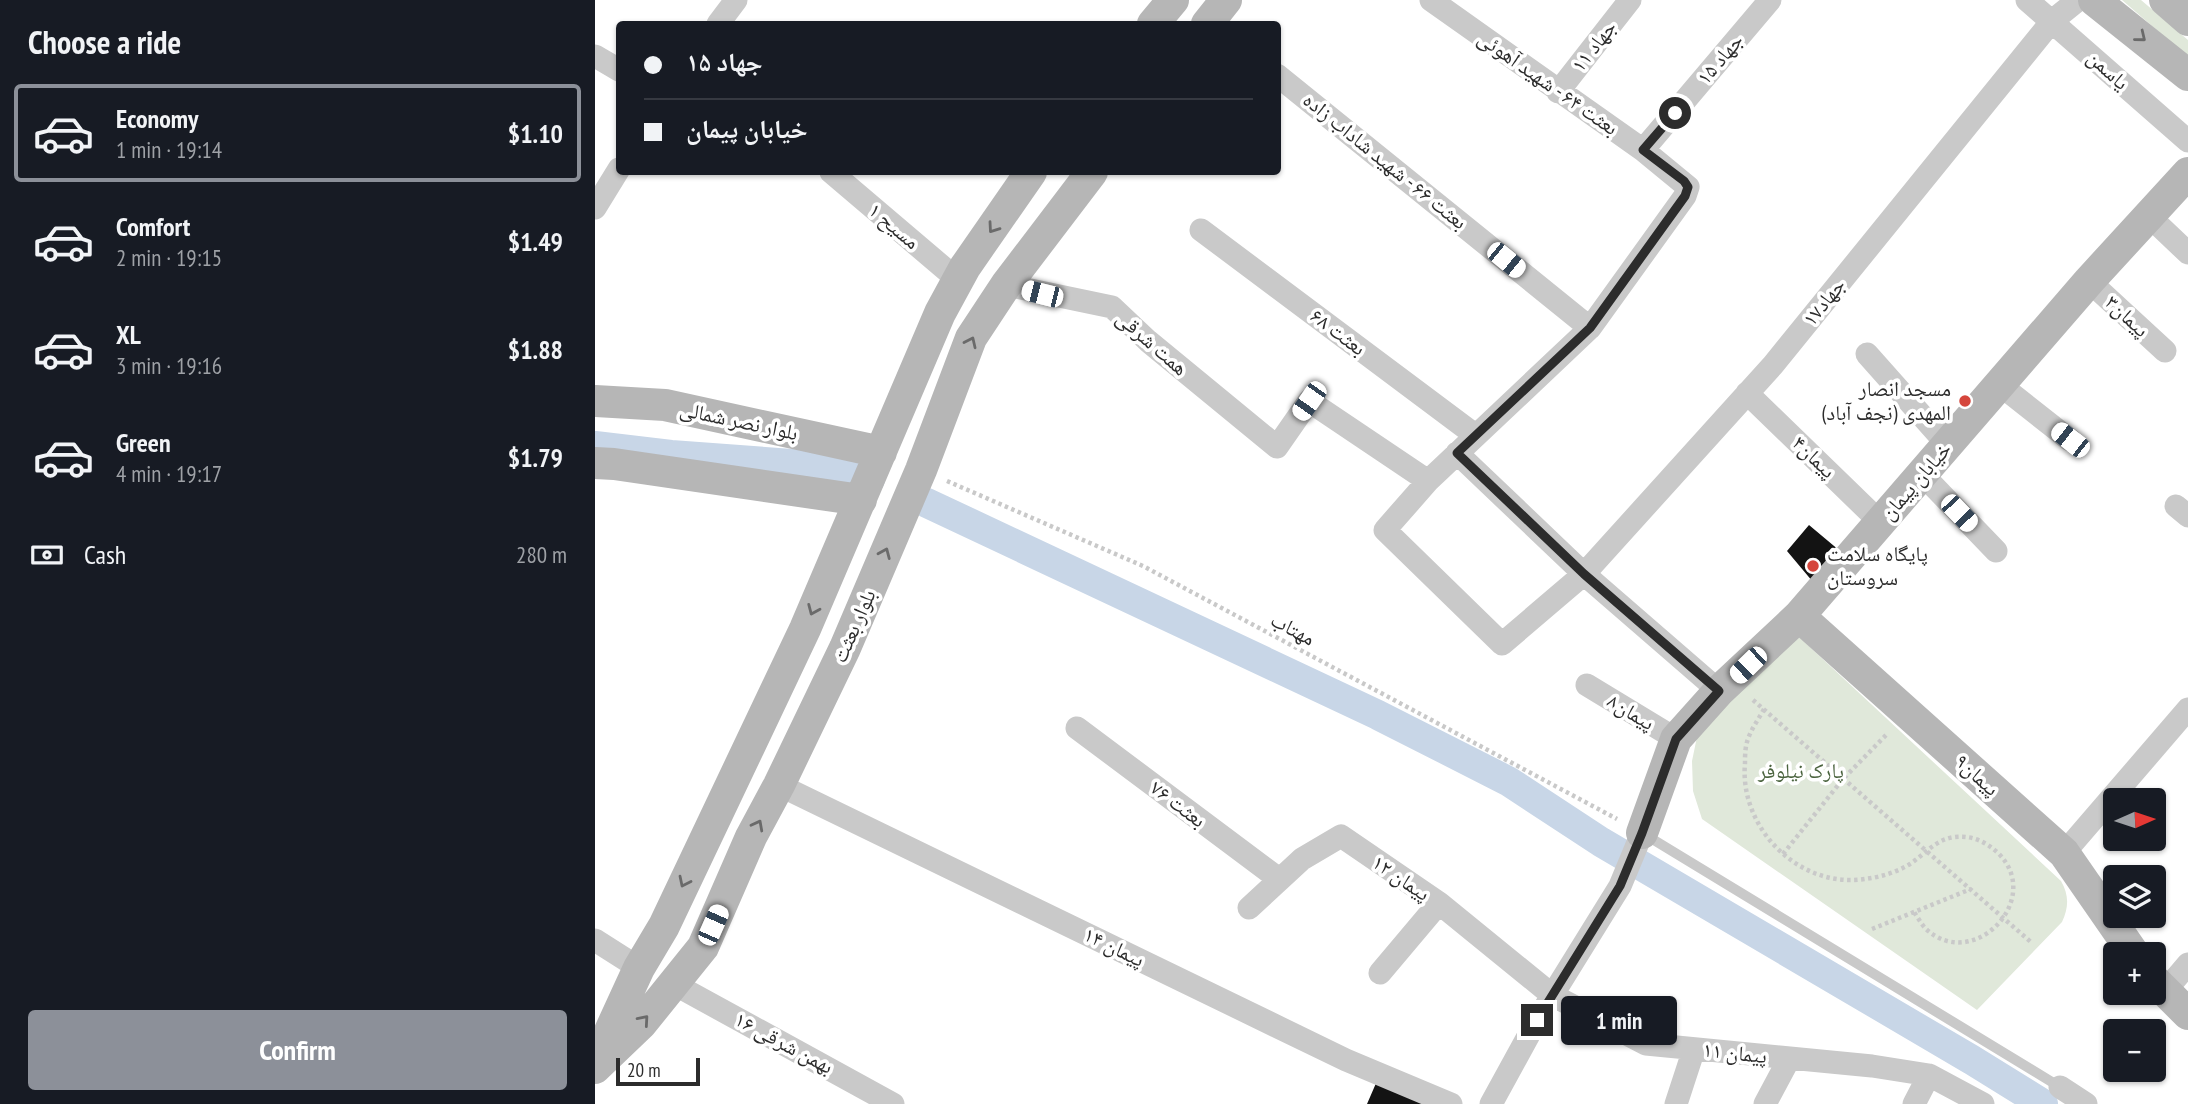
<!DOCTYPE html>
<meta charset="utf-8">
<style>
body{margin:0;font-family:"PT Sans Narrow","Noto Naskh Arabic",sans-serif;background:#20242c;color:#f1f3f6;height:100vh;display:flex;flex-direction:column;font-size:26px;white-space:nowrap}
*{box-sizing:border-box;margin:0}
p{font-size:23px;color:#9ea1a6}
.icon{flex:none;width:38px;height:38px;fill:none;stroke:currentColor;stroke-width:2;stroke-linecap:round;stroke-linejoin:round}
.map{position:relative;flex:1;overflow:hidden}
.panel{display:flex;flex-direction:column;background:#171b24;width:595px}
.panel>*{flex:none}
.hud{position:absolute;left:21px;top:21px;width:665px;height:154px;border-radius:7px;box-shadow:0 2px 5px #0004;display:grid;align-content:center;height:154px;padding:0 28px;background:#171b24}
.needle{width:46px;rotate:87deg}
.tools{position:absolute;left:1508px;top:788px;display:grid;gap:14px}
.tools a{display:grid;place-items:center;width:63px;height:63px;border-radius:7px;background:#171b24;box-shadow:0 2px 5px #0004;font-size:35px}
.scale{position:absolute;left:21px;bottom:18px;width:84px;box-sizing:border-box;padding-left:7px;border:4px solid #2c2c2c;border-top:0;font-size:19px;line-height:24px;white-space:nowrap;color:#2c2c2c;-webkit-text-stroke:5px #fff;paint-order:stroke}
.end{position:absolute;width:32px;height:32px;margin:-16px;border:9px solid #2c2c2c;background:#fff;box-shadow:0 0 0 4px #fff}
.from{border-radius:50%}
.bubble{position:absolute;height:49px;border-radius:7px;background:#171b24;box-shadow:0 2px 5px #0004;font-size:23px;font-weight:800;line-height:49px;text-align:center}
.car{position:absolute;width:21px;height:42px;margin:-21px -10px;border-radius:9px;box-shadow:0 0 5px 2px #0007;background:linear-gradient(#fff 24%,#345 0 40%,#fff 0 76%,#345 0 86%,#fff 0)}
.hud b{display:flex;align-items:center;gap:24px;height:66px;font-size:26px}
.hud b+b{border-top:2px solid #363941}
.hud i{width:18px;height:18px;background:#f1f3f6}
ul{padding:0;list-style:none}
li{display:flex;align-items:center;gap:21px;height:98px;margin:0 14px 10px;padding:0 14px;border:4px solid transparent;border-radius:7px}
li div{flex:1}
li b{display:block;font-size:26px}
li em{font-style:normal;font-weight:800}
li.selected{border-color:#8c9099}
li>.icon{width:63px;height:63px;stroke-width:1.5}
h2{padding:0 28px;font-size:32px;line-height:84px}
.pay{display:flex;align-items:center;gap:18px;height:77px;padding:0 28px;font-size:26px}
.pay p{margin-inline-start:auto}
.primary-button{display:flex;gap:14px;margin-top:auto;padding:14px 28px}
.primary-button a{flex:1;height:80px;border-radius:7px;background:#8c9099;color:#fff;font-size:28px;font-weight:800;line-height:80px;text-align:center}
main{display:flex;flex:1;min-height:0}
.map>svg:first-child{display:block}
</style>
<main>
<section class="panel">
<h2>Choose a ride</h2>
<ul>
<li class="selected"><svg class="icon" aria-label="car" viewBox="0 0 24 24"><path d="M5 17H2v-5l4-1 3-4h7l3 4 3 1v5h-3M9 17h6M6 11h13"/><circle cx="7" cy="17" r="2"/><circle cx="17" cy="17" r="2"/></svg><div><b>Economy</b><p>1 min · 19:14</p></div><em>$1.10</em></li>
<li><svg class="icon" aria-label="car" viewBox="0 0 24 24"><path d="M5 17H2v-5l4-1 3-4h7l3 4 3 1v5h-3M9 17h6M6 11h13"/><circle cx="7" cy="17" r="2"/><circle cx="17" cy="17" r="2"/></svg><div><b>Comfort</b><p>2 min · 19:15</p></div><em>$1.49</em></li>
<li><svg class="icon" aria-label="car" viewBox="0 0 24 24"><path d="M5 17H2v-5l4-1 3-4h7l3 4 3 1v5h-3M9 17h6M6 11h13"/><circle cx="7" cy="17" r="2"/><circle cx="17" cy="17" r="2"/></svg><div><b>XL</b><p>3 min · 19:16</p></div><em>$1.88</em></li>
<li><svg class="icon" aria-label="car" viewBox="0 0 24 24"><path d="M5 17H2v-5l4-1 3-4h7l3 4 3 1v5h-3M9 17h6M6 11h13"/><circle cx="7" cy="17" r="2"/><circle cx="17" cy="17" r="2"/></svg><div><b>Green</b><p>4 min · 19:17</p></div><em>$1.79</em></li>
</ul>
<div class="pay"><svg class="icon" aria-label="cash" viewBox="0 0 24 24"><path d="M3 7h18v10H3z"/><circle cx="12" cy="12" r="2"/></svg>Cash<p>280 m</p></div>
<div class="primary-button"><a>Confirm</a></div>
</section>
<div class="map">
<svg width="1593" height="1104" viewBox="0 0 1593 1104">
<rect width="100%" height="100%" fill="#fff"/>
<path fill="#e0e8da" d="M1527,0h19l47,40v17z
M1203,636l263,245c8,14 8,26 1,41l-85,88 -275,-191 -9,-28 -1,-30 6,-29z"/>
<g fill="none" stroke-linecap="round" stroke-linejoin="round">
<path stroke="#c8d6e7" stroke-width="30" d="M0,446l76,9 148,11 51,13
M332,503l451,212 130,66 93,61 371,218 71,44"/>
</g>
<path fill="#131313" d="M1214,525l31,26 -27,31 -26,-31z
M785,1074l71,30h-84z"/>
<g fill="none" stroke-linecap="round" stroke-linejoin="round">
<path stroke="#c9c9c9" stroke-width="4.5" stroke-dasharray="3.5 3.5" stroke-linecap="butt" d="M352,481l196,85 474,253
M1158,700l279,243
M1169,709c-6,11 -14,22 -17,33 -2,7 -2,15 -2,21 -6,65 54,126 120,116 16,-2 32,-7 45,-15 15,-10 26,-25 45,-27 17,-2 31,5 43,16 47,46 -25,120 -72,76 -4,-4 -8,-11 -12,-17
M1188,854l60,-75 44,-45
M1277,929l99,-40"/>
<path stroke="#c9c9c9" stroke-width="10" d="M1049,834l416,253"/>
<path stroke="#c9c9c9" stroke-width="23" d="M1432,0l161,141
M123,24l18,-24
M0,56l24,14
M682,75l313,253
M963,92l72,-92
M1048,150l127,-150
M236,172l127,108
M0,208l24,-39
M1554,216l39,37
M606,230l274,205
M1494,281l76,70
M411,285l106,22 36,34 129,106 32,-46 119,80 -43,49 117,114 82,-70 189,-209 279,-344 26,-21
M1272,354l80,90
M1404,384l71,56
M1152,393l133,129
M862,453l127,121 135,117
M1327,474l74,77
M833,481l162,-153 95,-132 3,-9 -45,-37 -212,-150
M1581,506l12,10
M992,685l89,54
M482,728l202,151
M184,785l567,275 105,44
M1469,853l124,-144
M654,908l53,-49 39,-23 98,67 113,92 94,49 226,22 57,9 54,29
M0,940l44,28
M785,973l59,-70
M79,984l219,120
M1570,991l23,-27
M1465,1087l26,17
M896,1104l46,-84 83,-134 22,-53
M1081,1104l18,-55
M1170,1104l24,-45
M1319,1104l15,-29"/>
<path stroke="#b6b6b6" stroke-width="32" d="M1499,0l94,75
M1570,0l23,20
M558,24l20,-24
M612,24l19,-24
M0,401l70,4 216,47
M0,463l19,1 247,36
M1204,616l265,237 70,101
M1047,833l34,-94 43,-48 80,-75 290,-335 99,-108
M1559,980l34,34
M4,1055l40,-87 25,-42 141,-297 135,-316 25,-46 66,-95
M0,1068l46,-44 62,-77 48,-110 28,-52 66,-137 76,-178 50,-132 35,-53 86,-113"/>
</g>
<defs><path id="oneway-chevron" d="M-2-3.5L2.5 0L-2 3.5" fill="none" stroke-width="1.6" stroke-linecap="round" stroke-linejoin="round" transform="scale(1.75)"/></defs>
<g stroke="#6a6a6a">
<use href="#oneway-chevron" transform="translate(1546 37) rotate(39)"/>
<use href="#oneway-chevron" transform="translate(398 228) rotate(125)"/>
<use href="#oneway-chevron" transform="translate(376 342) rotate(-65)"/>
<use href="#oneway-chevron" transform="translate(290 553) rotate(-67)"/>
<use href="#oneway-chevron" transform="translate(218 610) rotate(113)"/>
<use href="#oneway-chevron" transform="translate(163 825) rotate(-62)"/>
<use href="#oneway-chevron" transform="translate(89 882) rotate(116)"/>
<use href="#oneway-chevron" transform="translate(49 1020) rotate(-49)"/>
</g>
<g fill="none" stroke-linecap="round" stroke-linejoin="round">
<path stroke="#2c2c2c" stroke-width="9" d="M942,1020l83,-134 22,-53 34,-94 43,-48 -135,-117 -127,-121 133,-125 95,-132 3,-9 -4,-6 -41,-31 32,-37"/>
</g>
<g fill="#d5463c" stroke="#fff" stroke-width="2.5">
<circle cx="1370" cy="401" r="7"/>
<circle cx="1218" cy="566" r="7"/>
</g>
<g text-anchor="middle" stroke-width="7" stroke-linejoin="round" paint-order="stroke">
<g font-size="21" fill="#2c2c2c" stroke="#fff">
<text transform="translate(999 46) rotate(-52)" y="7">جهاد ۱۱</text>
<text transform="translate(1125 59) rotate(-50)" y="7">جهاد ۱۵</text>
<text transform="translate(1513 70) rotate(42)" y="7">یاسمن</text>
<text transform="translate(953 83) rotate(35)" y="7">بعثت ۶۴ - شهید آهوئی</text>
<text transform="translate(790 161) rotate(39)" y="7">بعثت ۶۶ - شهید شاداب زاده</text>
<text transform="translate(299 226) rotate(40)" y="7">مسیح ۱</text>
<text transform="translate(1229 302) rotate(-51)" y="7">جهاد۱۷</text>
<text transform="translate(1532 316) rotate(43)" y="7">پیمان۳</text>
<text transform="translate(743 332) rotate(37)" y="7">بعثت ۶۸</text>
<text transform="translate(557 343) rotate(41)" y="7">همت شرقی</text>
<text transform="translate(144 421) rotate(12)" y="7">بلوار نصر شمالی</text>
<text transform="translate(1219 457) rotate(44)" y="7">پیمان۴</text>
<text transform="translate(1321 481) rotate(-49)" y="7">خیابان پیمان</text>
<text transform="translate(259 626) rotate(-66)" y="7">بلوار بعثت</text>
<text transform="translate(698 629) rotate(28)" y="7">مهتاب</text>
<text transform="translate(1036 712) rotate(31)" y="7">پیمان۸</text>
<text transform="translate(1382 775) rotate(42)" y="7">پیمان۹</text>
<text transform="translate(583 804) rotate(37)" y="7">بعثت ۷۶</text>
<text transform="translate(806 878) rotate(34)" y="7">پیمان ۱۲</text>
<text transform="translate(519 947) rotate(26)" y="7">پیمان ۱۴</text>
<text transform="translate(189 1043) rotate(28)" y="7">بهمن شرقی ۱۶</text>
<text transform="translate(1140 1053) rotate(6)" y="7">پیمان ۱۱</text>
</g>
<g font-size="21" fill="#2c2c2c" stroke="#fff" text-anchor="end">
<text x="1356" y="396">مسجد انصار<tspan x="1356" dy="24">المهدی (نجف آباد)</tspan></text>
<text x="1232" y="561" text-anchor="start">پایگاه سلامت<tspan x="1232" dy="24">سروستان</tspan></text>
</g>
<g font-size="21" fill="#4a633e" stroke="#fff">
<text x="1206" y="778">پارک نیلوفر</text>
</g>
</g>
</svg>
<div class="tools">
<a><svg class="needle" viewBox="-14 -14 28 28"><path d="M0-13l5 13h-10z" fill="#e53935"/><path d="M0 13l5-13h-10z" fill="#9ea1a6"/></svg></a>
<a><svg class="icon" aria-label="layers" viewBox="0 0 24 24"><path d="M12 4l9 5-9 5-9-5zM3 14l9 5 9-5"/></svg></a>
<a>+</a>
<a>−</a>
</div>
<div class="scale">20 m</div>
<i class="end from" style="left:1080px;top:113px"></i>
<i class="end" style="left:942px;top:1020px"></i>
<div class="bubble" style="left:966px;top:996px;width:116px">1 min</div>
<i class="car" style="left:911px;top:260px;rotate:129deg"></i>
<i class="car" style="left:447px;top:294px;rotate:284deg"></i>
<i class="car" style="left:714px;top:401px;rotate:215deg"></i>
<i class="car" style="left:1475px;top:440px;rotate:308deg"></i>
<i class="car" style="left:1364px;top:513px;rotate:136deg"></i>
<i class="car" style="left:1153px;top:665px;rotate:226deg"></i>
<i class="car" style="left:118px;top:925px;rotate:24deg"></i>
<div class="hud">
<b><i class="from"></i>جهاد ۱۵</b>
<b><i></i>خیابان پیمان</b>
</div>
</div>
</main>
